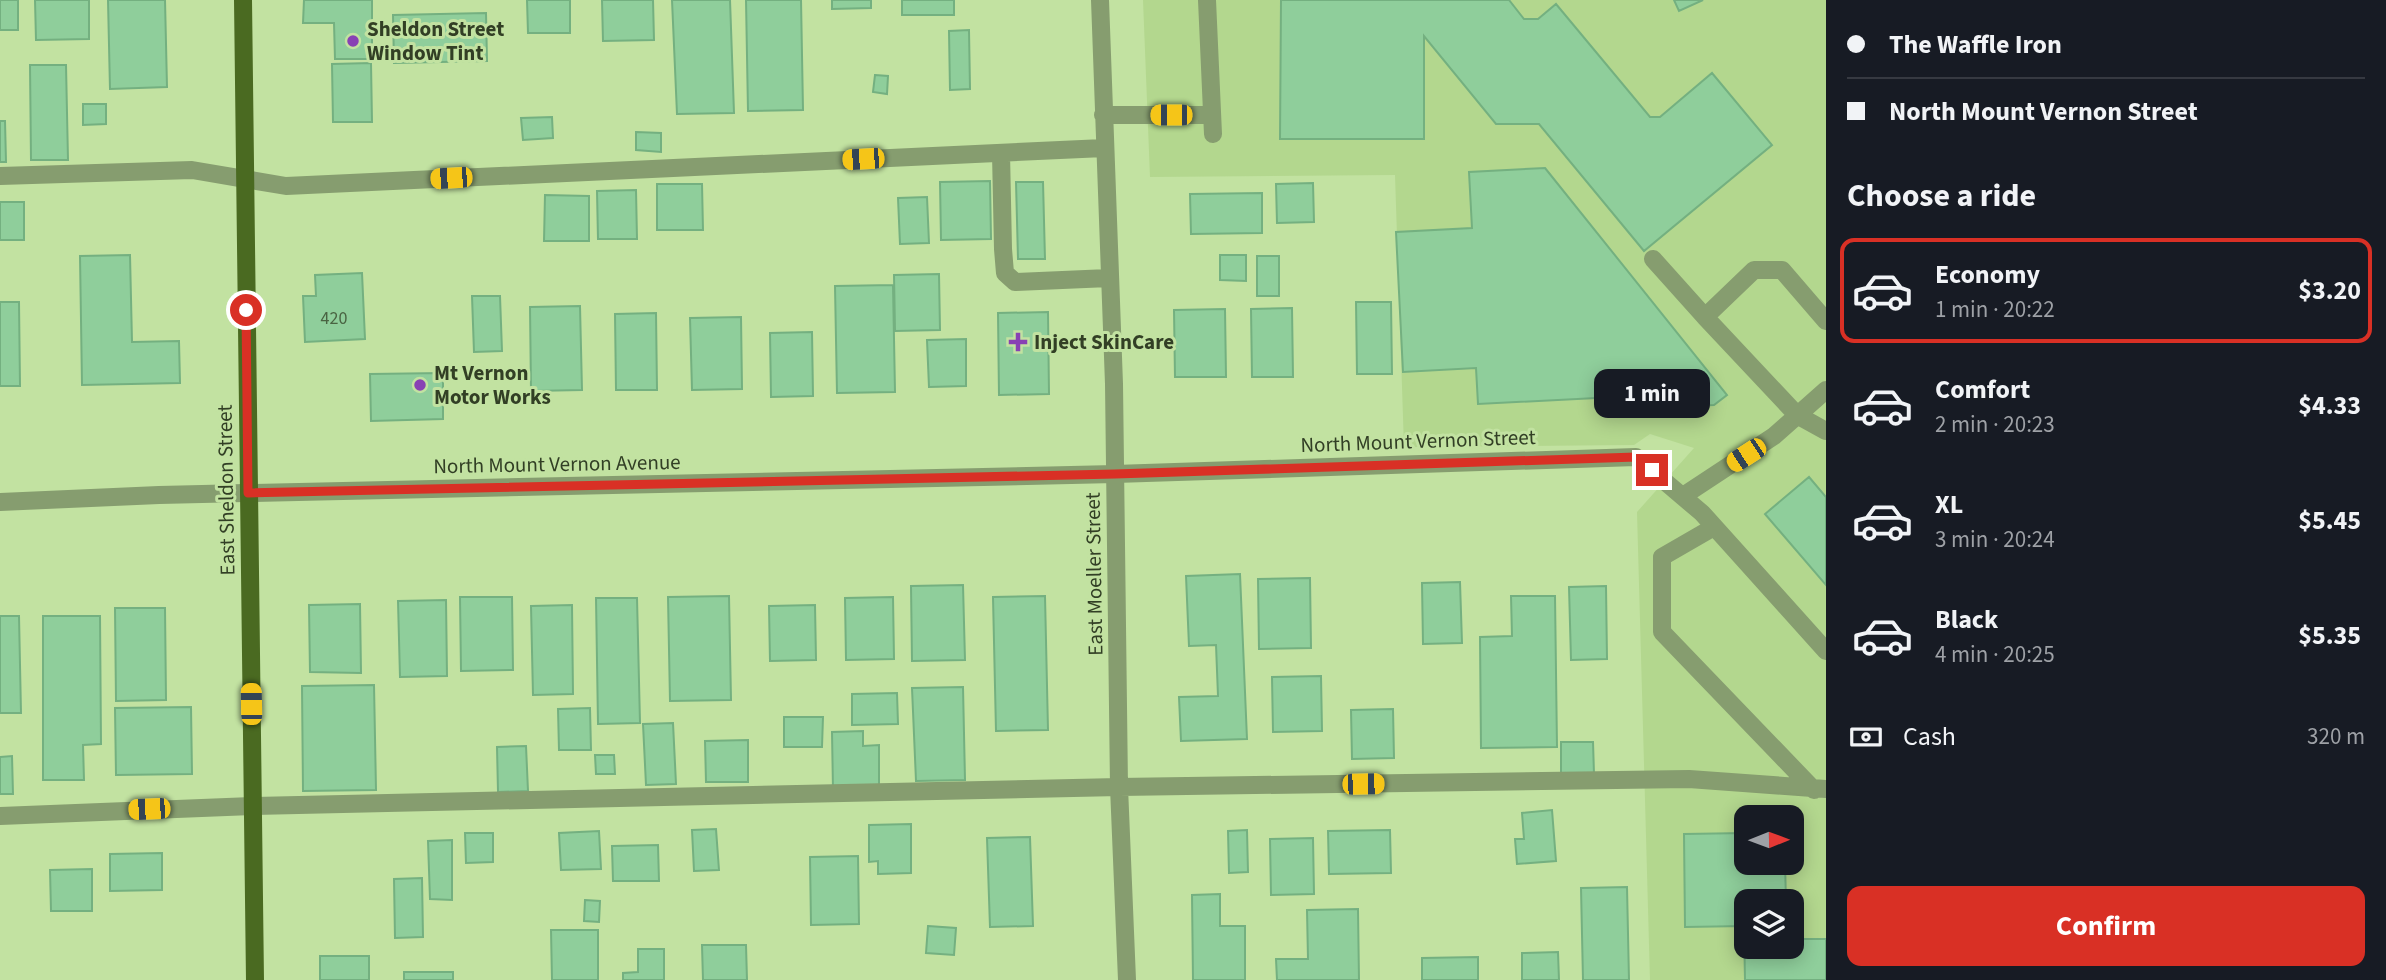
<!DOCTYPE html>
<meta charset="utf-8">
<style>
body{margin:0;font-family:"Source Sans 3",sans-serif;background:#20242c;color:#f1f3f6;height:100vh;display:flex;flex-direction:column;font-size:26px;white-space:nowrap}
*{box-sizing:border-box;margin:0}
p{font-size:23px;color:#9ea1a6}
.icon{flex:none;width:38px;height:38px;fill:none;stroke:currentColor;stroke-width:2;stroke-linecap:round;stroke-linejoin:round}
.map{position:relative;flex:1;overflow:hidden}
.details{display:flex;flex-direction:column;background:#171b24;width:560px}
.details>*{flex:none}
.guide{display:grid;align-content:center;height:154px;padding:0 21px;background:#171b24}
.needle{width:46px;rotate:89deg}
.tools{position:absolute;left:1734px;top:805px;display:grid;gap:14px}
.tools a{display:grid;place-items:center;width:70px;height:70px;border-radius:14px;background:#171b24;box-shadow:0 4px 18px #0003;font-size:35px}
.end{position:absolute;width:32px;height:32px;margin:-16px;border:9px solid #d93025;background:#fff;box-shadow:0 0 0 4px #fff}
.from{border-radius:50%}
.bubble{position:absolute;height:49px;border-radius:14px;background:#171b24;box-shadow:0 4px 18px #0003;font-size:23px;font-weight:700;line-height:49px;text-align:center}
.car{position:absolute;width:21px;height:42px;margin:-21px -10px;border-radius:9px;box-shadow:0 0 5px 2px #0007;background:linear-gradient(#f5c518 24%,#345 0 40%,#f5c518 0 76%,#345 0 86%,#f5c518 0)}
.guide b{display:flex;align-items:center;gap:24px;height:66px;font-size:26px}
.guide b+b{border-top:2px solid #363941}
.guide i{width:18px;height:18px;background:#f1f3f6}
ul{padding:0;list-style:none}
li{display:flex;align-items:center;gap:21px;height:105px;margin:0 14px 10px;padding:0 7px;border:4px solid transparent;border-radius:14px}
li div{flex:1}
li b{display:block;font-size:26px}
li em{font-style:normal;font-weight:700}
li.selected{border-color:#d93025}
li>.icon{width:63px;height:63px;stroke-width:1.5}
h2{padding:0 21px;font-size:32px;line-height:84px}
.pay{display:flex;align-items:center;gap:18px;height:77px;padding:0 21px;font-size:26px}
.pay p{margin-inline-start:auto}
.button{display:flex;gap:14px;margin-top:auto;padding:14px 21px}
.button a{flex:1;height:80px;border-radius:14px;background:#d93025;color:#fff;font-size:28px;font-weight:700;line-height:80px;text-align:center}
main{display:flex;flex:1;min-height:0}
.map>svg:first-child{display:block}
</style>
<main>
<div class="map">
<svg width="1826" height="980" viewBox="0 0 1826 980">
<rect width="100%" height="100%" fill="#c2e2a1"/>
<path fill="#b3d78e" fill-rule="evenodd" d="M1143,0h683v980h-176l-13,-468 57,-64 -44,-14 -16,11 -230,2 -9,-272 -245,2zM1746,817h46v46h-46zM1746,901h46v46h-46z"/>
<path fill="#8fce9b" stroke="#74b080" stroke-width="2" d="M0,0h18v30h-18z
M35,0h54v39l-53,1z
M108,0h57l2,87 -57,2z
M304,0h68v59h-37l-1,-36h-31z
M527,0h43v33h-42z
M602,0h51l1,40 -51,1z
M672,0h58l4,113 -57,1z
M746,0h55l2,110 -55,1z
M832,0h39v8l-39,1z
M902,0h52v15h-52z
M1281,0h228l15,19h14l18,-15 94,113h10l52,-44 60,72 -128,106 -105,-127h-43l-72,-88v103h-144z
M1674,0h29l-24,11z
M486,13l1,48 -93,2 -1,-48z
M969,30l1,59 -20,1 -1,-59z
M371,63l1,59h-39l-1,-58z
M30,65h36l2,95h-37z
M875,75l13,1 -1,18 -14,-2z
M83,104h23v20l-23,1z
M552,117l1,21 -30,2 -2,-22z
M0,121h5l1,41h-6z
M636,132l25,1v19l-25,-2z
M1545,168l182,227 -13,10 -68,3 -11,-12 -157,8 -2,-36 -73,4 -7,-140 76,-4 -3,-56z
M990,181l1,58 -50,1 -1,-58z
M1016,182h27l2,77h-27z
M1313,183l1,39 -37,1 -1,-39z
M657,184h45l1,46h-46z
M636,190l1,49h-39l-1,-48z
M1262,193v40l-71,1 -1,-40z
M545,195l44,1v45h-45z
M927,197l2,46 -29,1 -2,-46z
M0,202h24v38h-24z
M130,255l2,87 47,-1 1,42 -98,2 -2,-129z
M1220,255h26v26l-26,-1z
M1257,256h22v40h-22z
M362,273l3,66 -60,3 -2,-46h13l-1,-21z
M939,274l1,56 -45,1 -1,-56z
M893,285l2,107 -58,1 -2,-107z
M472,296h28l2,55 -28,1z
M0,302h19l1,84h-20z
M1356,302h35l1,72h-35z
M580,306l2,84 -51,1 -1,-84z
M1292,308l1,69h-41l-1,-68z
M1225,309l1,68h-51l-1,-67z
M1048,312l1,82 -50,1 -1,-82z
M656,313l1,77h-41l-1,-76z
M741,317l1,72 -50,1 -2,-72z
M812,332l1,64 -42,1 -1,-64z
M966,339v47l-37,1 -2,-47z
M443,373v46l-72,2 -1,-47z
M1809,477l17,20v88l-61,-71z
M1240,574l7,165 -66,2 -2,-44 39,-1 -2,-51 -27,1 -3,-70z
M1310,578l1,70 -52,1 -1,-70z
M1460,582l2,61 -39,1 -1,-61z
M963,585l2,75 -53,1 -1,-75z
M1606,586l1,73 -36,1 -2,-73z
M729,596l2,104 -61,1 -2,-104z
M1045,596l3,134 -52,1 -3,-134z
M1511,596h44l2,151 -76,1 -1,-111 32,-1z
M460,597h52l1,73 -52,1z
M893,597l1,62 -48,1 -1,-62z
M596,598h41l3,125 -42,1z
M446,600l1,76 -47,1 -2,-76z
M360,604l1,69 -51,-1 -1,-67z
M572,605l1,89 -40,1 -2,-89z
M815,605l1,55 -46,1 -1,-55z
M115,608h50l1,92 -50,1z
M0,616h19l2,97h-21z
M43,616h57l1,128 -18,1 1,35h-41z
M1321,676l1,55 -49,1 -1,-55z
M374,685l2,105 -73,1 -1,-105z
M963,687l2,93 -49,1 -4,-93z
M897,693l1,31 -46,1v-31z
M191,707l1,67 -76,1 -1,-67z
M590,708l1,42h-32l-1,-41z
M1393,709l1,49 -42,1 -1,-49z
M784,717h39l-1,30h-38z
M673,723l3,61 -30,1 -3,-61z
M863,731v15l16,-1v43l-46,2 -1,-58z
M748,740v42h-42l-1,-41z
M1561,742h32l1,32h-33z
M526,746l2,45 -30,1 -1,-45z
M595,755h19l1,19h-19z
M12,756l1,38h-13v-37z
M1552,810l4,51 -39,3 -2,-25h9l-2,-26z
M911,824v49l-33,1v-13l-9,1v-37z
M716,829l3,41 -25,1 -2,-41z
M1247,830l1,42 -19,1 -1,-42z
M1390,830l1,43 -62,1 -1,-43z
M599,831l2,38 -40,1 -2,-37z
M465,833h28v29l-27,1z
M1746,833v30h39l1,38h-40v46h46v-8h34v41h-81l-1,-54 -59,1 -1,-93z
M1030,837l3,89 -43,1 -3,-89z
M1313,838l1,56 -43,1 -1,-56z
M452,840v60l-22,-1 -2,-58z
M658,845l1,36h-46l-1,-35z
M162,853v37l-52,1v-37z
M858,856l1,68 -48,1 -1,-68z
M92,869v42h-41l-1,-41z
M422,878l1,59 -28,1 -1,-59z
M1627,887l2,93h-46l-2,-92z
M1220,894v32h25v54h-52l-1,-85z
M585,900l15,1 -1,21 -15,-1z
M1358,909l1,71h-82l-1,-21h32l-1,-49z
M928,926l28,2 -2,27 -28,-2z
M551,930h47v50h-46z
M702,945h44l1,35h-44z
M638,949h26v31h-41v-7l15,-1z
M1558,952l1,28h-37v-27z
M320,956h49v24h-49z
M1478,957v23h-56v-22z
M404,972h49v8h-49z"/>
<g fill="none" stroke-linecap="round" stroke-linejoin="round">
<path stroke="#869d6f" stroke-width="18" d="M1100,0l14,384 5,403 8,193
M1207,0l6,134
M1103,115h109
M1001,153l2,96 2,24 10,9 94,-4
M0,176l192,-6 94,16 818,-38
M1653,259l52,58
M1826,321l-44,-51h-28l-49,47 92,98 29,16
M1683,496l91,-60 52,-46
M0,502l159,-7 956,-21 521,-17 66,56 124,138
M1714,527l-52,30v75l152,158
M0,816l252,-10 867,-19 570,-8 137,10"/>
<path stroke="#4a6a21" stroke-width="18" d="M243,0l12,980"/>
</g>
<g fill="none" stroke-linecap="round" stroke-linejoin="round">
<path stroke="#d93025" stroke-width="9" d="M246,310l2,183 867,-19 521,-17 16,13"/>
</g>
<g fill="#8841b4" stroke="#c2e2a1" stroke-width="2.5">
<circle cx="353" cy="41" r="7"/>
<path d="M1014.5 331.5h7v7h7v7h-7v7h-7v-7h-7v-7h7z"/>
<circle cx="420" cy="385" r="7"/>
</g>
<g text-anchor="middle" stroke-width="6" stroke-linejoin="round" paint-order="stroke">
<g font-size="18" fill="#496342">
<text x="334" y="324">420</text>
</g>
<g font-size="21" font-weight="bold" fill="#323f25" stroke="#c2e2a1" text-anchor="start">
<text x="367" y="36">Sheldon Street<tspan x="367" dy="24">Window Tint</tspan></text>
<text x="1034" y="349">Inject SkinCare</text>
<text x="434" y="380">Mt Vernon<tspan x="434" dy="24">Motor Works</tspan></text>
</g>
<g font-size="21" fill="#323f25" stroke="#c2e2a1">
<text transform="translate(1418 441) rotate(-2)" y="7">North Mount Vernon Street</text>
<text transform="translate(557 464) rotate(-1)" y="7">North Mount Vernon Avenue</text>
<text transform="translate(226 490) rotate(-91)" y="7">East Sheldon Street</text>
<text transform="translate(1094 574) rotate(-91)" y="7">East Moeller Street</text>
</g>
</g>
</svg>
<div class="tools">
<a><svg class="needle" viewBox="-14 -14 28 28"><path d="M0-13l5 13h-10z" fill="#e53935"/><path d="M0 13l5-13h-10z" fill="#9ea1a6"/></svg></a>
<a><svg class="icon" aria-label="layers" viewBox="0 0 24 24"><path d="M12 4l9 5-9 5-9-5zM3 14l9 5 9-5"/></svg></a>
</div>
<i class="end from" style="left:246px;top:310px"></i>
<i class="end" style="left:1652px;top:470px"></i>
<div class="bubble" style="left:1594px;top:369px;width:116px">1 min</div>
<i class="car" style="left:1171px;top:115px;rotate:270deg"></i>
<i class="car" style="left:863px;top:159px;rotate:267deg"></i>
<i class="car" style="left:451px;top:178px;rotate:267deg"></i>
<i class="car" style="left:1746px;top:455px;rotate:237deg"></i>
<i class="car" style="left:251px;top:704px;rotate:359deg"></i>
<i class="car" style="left:1363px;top:784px;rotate:89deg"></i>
<i class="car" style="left:149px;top:809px;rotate:268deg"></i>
</div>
<section class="details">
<div class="guide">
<b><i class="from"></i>The Waffle Iron</b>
<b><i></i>North Mount Vernon Street</b>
</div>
<h2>Choose a ride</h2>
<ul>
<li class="selected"><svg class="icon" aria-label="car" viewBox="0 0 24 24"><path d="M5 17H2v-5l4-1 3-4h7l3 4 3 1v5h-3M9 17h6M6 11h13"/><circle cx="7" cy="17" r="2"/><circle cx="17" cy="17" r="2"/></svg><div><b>Economy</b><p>1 min · 20:22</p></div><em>$3.20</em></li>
<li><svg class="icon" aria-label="car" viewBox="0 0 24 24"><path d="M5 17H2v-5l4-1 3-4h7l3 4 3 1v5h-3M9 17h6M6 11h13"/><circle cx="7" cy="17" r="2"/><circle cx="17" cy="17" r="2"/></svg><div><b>Comfort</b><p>2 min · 20:23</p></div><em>$4.33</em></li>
<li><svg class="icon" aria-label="car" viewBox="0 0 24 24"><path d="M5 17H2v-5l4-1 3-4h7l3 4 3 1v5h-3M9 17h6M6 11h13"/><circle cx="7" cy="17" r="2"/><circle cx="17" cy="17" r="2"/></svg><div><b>XL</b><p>3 min · 20:24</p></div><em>$5.45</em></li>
<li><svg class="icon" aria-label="car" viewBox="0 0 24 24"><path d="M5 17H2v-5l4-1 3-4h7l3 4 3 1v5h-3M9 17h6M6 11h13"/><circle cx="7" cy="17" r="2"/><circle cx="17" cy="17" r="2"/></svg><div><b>Black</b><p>4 min · 20:25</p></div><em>$5.35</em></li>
</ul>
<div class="pay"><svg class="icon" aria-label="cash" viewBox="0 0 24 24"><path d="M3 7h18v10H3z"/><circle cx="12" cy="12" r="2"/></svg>Cash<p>320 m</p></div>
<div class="button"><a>Confirm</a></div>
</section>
</main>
